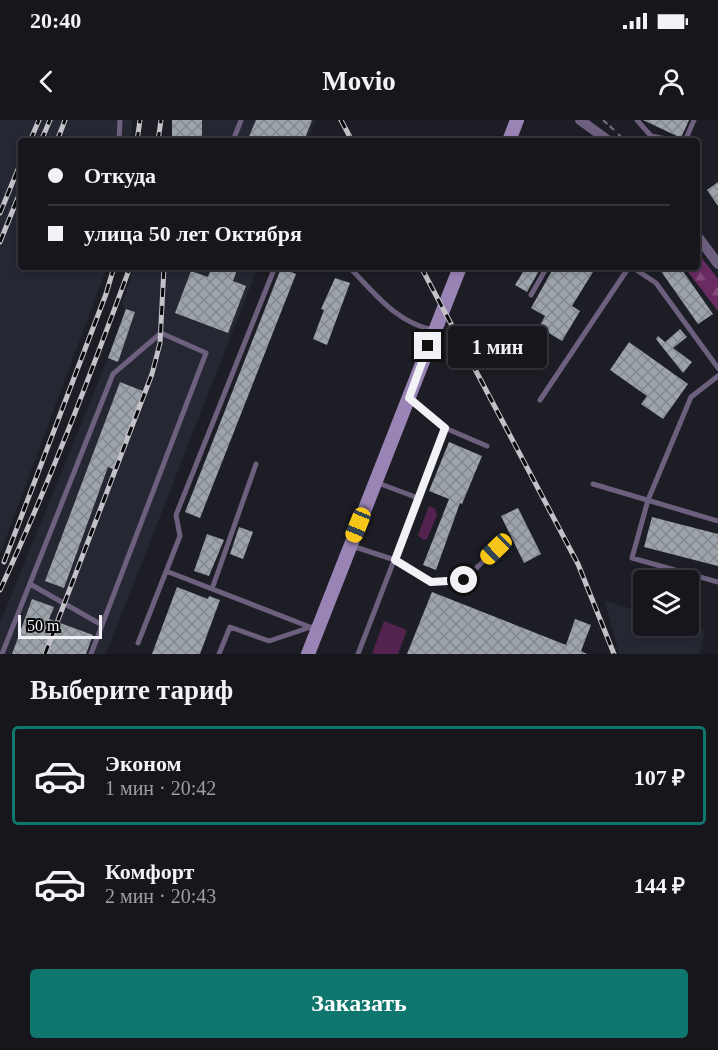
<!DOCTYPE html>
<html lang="ru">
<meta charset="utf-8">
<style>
body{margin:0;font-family:Georgia,serif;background:#232329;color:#f1f3f6;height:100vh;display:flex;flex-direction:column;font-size:22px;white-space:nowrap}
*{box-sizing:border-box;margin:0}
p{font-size:20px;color:#9e9fa3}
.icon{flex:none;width:33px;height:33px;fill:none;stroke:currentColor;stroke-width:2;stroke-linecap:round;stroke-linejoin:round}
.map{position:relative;height:534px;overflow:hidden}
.details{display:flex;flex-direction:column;background:#16161c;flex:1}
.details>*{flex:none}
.hud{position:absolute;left:18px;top:18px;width:682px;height:132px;border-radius:6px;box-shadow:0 3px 9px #0003,0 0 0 2px #35353b;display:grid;align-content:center;height:132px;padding:0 30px;background:#16161c}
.tools{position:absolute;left:633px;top:450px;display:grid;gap:12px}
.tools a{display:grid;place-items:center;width:66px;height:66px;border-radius:6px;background:#16161c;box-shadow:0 3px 9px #0003,0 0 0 2px #35353b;font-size:30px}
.scale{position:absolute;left:18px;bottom:15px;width:84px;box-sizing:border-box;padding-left:6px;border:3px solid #f1f1f6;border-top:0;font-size:16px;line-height:21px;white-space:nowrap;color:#f1f1f6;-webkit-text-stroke:4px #08080b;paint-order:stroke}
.end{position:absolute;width:27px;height:27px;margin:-14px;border:8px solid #f1f1f6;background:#111;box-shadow:0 0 0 3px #111}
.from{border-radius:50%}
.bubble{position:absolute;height:42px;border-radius:6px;background:#16161c;box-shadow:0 3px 9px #0003,0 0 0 2px #35353b;font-size:20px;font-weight:800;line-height:42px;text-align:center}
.car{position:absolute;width:18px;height:36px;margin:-18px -9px;border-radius:8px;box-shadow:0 0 4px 2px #0007;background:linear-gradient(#f5c518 24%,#345 0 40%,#f5c518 0 76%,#345 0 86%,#f5c518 0)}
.hud b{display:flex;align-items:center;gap:21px;height:57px;font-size:22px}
.hud b+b{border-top:2px solid #35353b}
.hud i{width:15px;height:15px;background:#f1f3f6}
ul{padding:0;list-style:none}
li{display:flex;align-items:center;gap:18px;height:99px;margin:0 12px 9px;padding:0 18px;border:3px solid transparent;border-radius:6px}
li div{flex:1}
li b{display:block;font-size:22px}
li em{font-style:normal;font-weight:800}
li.active{border-color:#0f766e}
li>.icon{width:54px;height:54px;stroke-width:1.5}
h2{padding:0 30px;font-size:27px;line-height:72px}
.cta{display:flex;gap:12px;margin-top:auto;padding:12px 30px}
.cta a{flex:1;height:69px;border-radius:6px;background:#0f766e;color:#fff;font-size:24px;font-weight:800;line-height:69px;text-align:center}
.status{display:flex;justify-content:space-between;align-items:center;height:42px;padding:0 30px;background:#16161c;direction:ltr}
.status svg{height:16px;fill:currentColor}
header{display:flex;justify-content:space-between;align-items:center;height:78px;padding:0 30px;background:#16161c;font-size:27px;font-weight:800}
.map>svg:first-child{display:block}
</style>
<div class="status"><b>20:40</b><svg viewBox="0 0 49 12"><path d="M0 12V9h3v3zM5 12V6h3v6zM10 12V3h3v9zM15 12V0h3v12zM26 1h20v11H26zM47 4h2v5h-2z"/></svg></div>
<header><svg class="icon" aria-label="back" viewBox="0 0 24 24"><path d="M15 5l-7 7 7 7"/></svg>Movio<svg class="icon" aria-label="person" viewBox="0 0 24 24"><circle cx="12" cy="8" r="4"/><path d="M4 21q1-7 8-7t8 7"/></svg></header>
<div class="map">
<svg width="718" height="534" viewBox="0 0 718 534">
<defs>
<pattern id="forest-firs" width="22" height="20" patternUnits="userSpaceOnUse" patternTransform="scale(1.5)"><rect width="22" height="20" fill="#692b61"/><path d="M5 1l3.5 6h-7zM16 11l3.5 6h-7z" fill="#7f4a78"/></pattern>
<pattern id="building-cross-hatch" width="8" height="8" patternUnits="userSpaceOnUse" patternTransform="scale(1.5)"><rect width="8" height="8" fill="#9ca3aa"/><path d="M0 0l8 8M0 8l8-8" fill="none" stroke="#83888d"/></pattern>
</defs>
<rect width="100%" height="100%" fill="#1d1e25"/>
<path fill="#252733" d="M0,0h133l-3,21h-109v126h86l-107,287z
M172,0h144l-8,21h-136z
M134,147h124l-152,387h-106v-31l108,-265 17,-49 -3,-5z
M605,481l38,11 1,14 45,-1 16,5 -6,24h-80z"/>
<path fill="#54224e" d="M429,386l6,3 2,6 -10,24 -4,1 -5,-5z
M384,501l23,9 -9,24h-26z"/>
<path fill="url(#forest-firs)" d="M698,133l20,26v32l-34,-44h14z"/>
<path fill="url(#building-cross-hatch)" d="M172,0h30v21h-30z
M256,0h56l-8,21h-57z
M643,0h46l-8,18z
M718,62v24l-11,-16z
M212,147h26l-5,14 13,5 -18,47 -53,-20 16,-42 17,6z
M526,147l14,2 -13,23 -12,-7z
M554,147h11l7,4 3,-4h21l-24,39 8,5 -18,30 -23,-14 6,-11 -14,-8z
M658,147h22l33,47 -15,10z
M281,148l15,6 -96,244 -15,-6z
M335,158l15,5 -23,62 -14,-6 11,-29 -3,-1z
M126,189l9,3 -17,50 -10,-4z
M680,209l7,8 -14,11 19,14 -9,11 -27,-34 2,-3 7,6z
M629,222l59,42 -25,35 -22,-15 6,-8 -37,-26z
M120,262l23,9 -28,79 -7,-3 -44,121 -19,-7z
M449,322l33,14 -20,48 -2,-1 -24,67 -13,-5 26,-66 -20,-8z
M518,388l23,46 -17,9 -23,-47z
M652,397l66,17v32l-74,-19z
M239,407l14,5 -10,27 -13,-5z
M207,414l17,6 -15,36 -15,-5z
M177,467l31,12 1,-3 11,4 -20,54h-48z
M432,472l134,53 9,-26 16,6 -10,26 6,3h-180z
M32,479l22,8 -5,12 44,16 -7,19h-74z"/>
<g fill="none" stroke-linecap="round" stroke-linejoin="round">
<path stroke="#73747a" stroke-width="2" stroke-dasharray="6 3" stroke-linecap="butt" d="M603,0l11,10
M618,14l8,7"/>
<path stroke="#6d5f7e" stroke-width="5" d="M637,0l14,16 25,5
M119,21l1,-21
M233,21l8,-21
M685,21l9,-21
M349,147c26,26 46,55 84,63
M632,147l24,16 62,85
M531,175l16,-28
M718,256l-27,21 -43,103 -16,58 86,24
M540,280l89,-133
M445,308l42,18
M378,363l40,15
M593,364l125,37
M352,426l43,14 36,22 33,-2 32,-31
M166,451l149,58
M30,464l72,41
M212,469l44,-125
M138,523l42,-107 -4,-21 99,-248
M2,534l111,-280 48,-41 45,20 -115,301
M219,534l11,-27 39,14 42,-14
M358,534l87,-226 -34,-29"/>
<path stroke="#6d5f7e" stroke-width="10" d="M580,0l29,21
M698,117l20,27"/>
<path stroke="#9a83b5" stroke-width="14" d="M509,21l8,-21
M308,534l152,-387"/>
<defs>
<path id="rail" d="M341,0l11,21
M30,21l9,-21
M41,21l9,-21
M57,21l8,-21
M137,21l3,-21
M158,21l3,-21
M0,93l21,-51
M0,122l21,-52
M421,147l157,297 36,90
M4,442l102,-268 8,-27
M0,470c49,-106 90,-214 130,-323
M45,534l107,-280 8,-31 4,-76"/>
</defs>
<use href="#rail" stroke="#c2c2c8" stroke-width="5"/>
<use href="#rail" stroke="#08080b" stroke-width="3" stroke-dasharray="9" stroke-linecap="butt"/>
</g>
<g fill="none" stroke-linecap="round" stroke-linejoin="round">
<path stroke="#f1f1f6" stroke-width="8" d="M428,226l-19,52 36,30 -50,132 36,22 33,-2"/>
</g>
</svg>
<div class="tools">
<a><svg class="icon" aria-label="layers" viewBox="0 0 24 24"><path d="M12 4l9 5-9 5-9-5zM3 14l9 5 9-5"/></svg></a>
</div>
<div class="scale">50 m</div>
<i class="end from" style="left:464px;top:460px"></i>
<i class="end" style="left:428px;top:226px"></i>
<div class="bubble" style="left:448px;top:206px;width:99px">1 мин</div>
<i class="car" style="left:358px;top:405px;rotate:202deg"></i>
<i class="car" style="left:496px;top:429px;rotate:226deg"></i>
<div class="hud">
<b><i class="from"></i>Откуда</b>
<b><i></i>улица 50 лет Октября</b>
</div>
</div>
<section class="details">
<h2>Выберите тариф</h2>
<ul>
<li class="active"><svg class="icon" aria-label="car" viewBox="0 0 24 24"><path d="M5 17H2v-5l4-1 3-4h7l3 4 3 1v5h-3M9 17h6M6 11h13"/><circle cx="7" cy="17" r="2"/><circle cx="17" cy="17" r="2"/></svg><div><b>Эконом</b><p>1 мин · 20:42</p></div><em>107 ₽</em></li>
<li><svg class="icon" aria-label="car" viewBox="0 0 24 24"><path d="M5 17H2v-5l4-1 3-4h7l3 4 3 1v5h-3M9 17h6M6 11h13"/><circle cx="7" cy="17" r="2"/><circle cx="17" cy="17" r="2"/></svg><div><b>Комфорт</b><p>2 мин · 20:43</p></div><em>144 ₽</em></li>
</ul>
<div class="cta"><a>Заказать</a></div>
</section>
